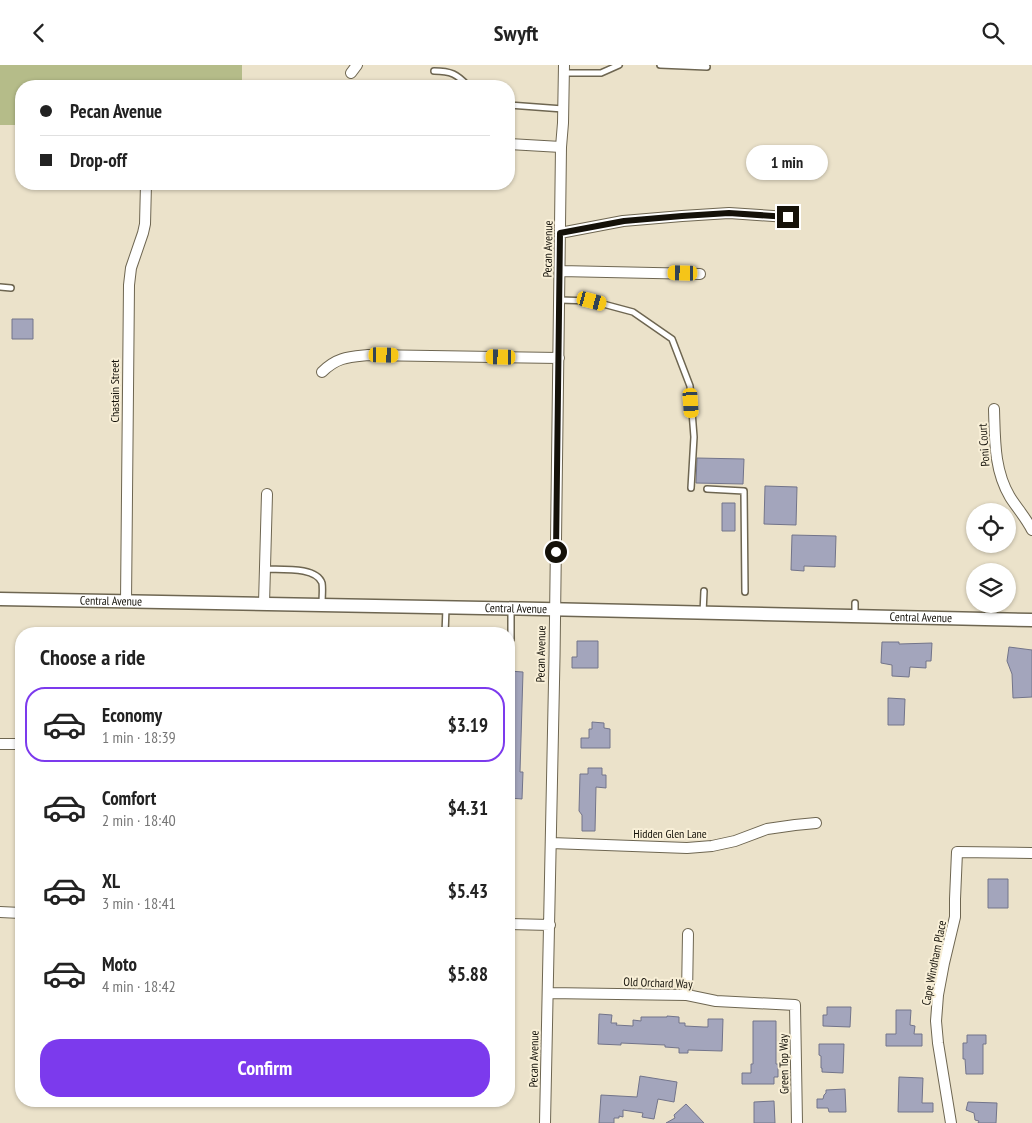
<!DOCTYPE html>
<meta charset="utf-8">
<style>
body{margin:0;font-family:"PT Sans Narrow",sans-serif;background:#f2f2f2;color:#222;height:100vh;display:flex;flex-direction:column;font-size:19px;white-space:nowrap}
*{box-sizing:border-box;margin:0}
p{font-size:16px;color:#767676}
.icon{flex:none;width:28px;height:28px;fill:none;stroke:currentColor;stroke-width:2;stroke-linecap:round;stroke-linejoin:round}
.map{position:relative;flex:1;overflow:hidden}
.panel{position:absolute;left:15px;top:562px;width:500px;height:480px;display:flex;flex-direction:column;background:#fff;border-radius:20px;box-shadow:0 1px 4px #0004}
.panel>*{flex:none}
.guide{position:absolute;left:15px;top:15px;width:500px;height:110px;border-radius:20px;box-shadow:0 1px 4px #0004;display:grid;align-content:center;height:110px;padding:0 25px;background:#fff}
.tools{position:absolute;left:966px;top:438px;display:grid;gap:10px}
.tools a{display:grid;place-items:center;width:50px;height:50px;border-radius:50%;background:#fff;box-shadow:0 1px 4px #0004;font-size:25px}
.end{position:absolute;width:22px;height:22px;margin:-11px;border:6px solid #141109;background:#fff;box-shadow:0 0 0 2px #fff}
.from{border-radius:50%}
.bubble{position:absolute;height:35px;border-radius:18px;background:#fff;box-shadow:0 1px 4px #0004;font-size:16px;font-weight:800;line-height:35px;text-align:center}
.car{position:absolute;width:15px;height:30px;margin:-15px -8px;border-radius:6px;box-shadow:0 0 4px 1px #0007;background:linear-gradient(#f5c518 24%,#345 0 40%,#f5c518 0 76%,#345 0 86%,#f5c518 0)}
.guide b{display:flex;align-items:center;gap:18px;height:48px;font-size:19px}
.guide b+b{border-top:1px solid #e0e0e0}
.guide i{width:12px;height:12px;background:#222}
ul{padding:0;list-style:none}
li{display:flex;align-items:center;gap:15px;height:75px;margin:0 10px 8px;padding:0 15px;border:2px solid transparent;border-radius:20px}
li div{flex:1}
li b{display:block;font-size:19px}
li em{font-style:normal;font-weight:800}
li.on{border-color:#7c3aed}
li>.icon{width:45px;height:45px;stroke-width:1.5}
h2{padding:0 25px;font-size:22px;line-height:60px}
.button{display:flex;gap:10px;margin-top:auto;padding:10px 25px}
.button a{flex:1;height:58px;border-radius:20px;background:#7c3aed;color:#fff;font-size:20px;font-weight:800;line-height:58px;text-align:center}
header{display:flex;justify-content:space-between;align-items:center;height:65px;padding:0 25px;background:#fff;font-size:22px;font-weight:800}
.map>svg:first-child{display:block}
</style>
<header><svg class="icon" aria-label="back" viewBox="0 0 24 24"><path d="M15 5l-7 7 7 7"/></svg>Swyft<svg class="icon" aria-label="search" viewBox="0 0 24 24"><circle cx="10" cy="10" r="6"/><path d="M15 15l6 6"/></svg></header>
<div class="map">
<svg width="1032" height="1058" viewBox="0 0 1032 1058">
<rect width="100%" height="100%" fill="#ebe2ca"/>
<path fill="#b5bc89" d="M0,0h242v21h-221v39h-21z"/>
<path fill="#a3a5bc" stroke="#72748a" d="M12,254h21v20h-21z
M697,393l47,1 -1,25 -47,-1z
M765,421l32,1 -1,38 -32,-1z
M722,438h13v28h-13z
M792,470l44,1 -1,31 -31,-1v5l-13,-1z
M577,576h21v27h-26v-11h5z
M882,577h17v2l33,-1 -1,18h-5v7l-16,-1 -1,10 -17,-1v-11l-11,-2z
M1009,582l23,3v47l-19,1 -1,-24 -5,-13z
M509,606l14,1 -3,100h3l-1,27 -12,-1 1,-21h-2z
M888,633l17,1 -1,26h-16z
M592,657l12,1v5l6,1v19h-29v-10h8v-9h3z
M588,703h14v7h4v13l-10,-1 -1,44h-13v-16l-3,-4 1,-37h8z
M988,814h20v29h-20z
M827,942h24l-1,20 -27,-1v-11h4z
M896,945h15l-1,15 5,1 -1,8h8v12h-36v-12h10z
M599,949l13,1 -1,8h6l-1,2 17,1v-6l8,1v-4h26v-1l12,1v6h6v3l19,1h4v-8h15l-1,32 -34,-1v3h-9v-5l-14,-1v-2l-44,-2v2l-23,-1z
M753,956h23v43h2v13h-4v7h-32v-11h9v-9h2z
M967,970h19v9h-3v30h-17l-1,-15h-2v-16h4z
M819,979h25l-1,29 -21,-1v-4h-1v-12l-2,-1z
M640,1011l37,6 -3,20 -16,-3 -4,20 -12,-2 1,-4 -20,-3v7l-4,-1v2h-5v5h-15l2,-28 36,2z
M899,1012l24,1 -1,25h11v9h-35z
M845,1024l1,23h-17l-1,-4h-11v-9h6l1,-4 2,-2v-3z
M774,1036l1,22h-21v-21z
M968,1037l29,1 -1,20h-18l1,-2 -4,-1 -1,-7 -8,-3z
M686,1039l18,19h-38l9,-5 -1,-3z"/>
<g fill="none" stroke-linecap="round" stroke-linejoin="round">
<defs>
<path id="service" d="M660,0l47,2
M434,6c17,0 23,3 34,15
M564,8h37l18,-8
M509,40l54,4
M0,222l11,1
M560,235l32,1 41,11 39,27 18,47 4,51 -3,51
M707,424l37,2 1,101
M265,504c15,1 51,-3 57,14 1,6 0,14 0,20
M855,538v12
M703,548l1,-22
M445,569l1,-26
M511,574v-29"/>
<path id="minor" d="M351,8l6,-8
M509,79l52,3
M560,168l63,-12 59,-5 47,-3 59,4
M560,206l140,3
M322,307c15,-15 27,-15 46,-17l191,3
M994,344c1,31 0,61 16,88 7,11 16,21 22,33
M126,537l3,-317 2,-17 12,-35 2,-9 1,-40
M264,539l3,-110
M0,679h21
M551,778l136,5 25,-2 23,-5 32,-12 28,-4 21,-2
M0,847l21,1
M509,859l41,1
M548,928l139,2 29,6 79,4 2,118
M687,930l1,-61
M545,1058c8,-325 13,-651 16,-976l2,-24 1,-58
M951,1058l-13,-80 -2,-22 2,-26 6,-32 11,-46v-18l2,-47 75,1"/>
<g id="tertiary">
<path id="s1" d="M0,534l542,10 490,11"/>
</g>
</defs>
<use href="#service" stroke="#6e6651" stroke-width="8"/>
<use href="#minor" stroke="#6e6651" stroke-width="12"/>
<use href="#tertiary" stroke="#6e6651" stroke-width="15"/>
<use href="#service" stroke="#fff" stroke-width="5"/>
<use href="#minor" stroke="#fff" stroke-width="10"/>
<use href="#tertiary" stroke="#fff" stroke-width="12"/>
</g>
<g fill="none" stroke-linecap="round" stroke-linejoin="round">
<path stroke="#141109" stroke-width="6" d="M556,487l4,-319 64,-12 58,-5 47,-3 59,4"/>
</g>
<g text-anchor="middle" stroke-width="4" stroke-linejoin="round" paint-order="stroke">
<g font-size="12" fill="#141109" stroke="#f8efd7">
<text transform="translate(548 184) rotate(-89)" y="4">Pecan Avenue</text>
<text transform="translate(115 326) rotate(-90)" y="4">Chastain Street</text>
<text transform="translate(984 380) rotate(-94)" y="4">Poni Court</text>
<text dy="4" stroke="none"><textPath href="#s1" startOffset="111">Central Avenue</textPath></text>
<text dy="4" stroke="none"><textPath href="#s1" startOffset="516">Central Avenue</textPath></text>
<text dy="4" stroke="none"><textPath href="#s1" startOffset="921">Central Avenue</textPath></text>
<text transform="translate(541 589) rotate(-89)" y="4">Pecan Avenue</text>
<text x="670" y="773">Hidden Glen Lane</text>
<text transform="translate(934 898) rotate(-79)" y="4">Cape Windham Place</text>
<text transform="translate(658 918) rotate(2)" y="4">Old Orchard Way</text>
<text transform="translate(534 994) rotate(-89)" y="4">Pecan Avenue</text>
<text transform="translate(784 999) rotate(-91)" y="4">Green Top Way</text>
</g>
</g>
</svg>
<div class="tools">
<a><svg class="icon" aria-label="locate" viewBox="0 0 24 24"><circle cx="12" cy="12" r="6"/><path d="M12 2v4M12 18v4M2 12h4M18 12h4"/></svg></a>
<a><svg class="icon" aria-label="layers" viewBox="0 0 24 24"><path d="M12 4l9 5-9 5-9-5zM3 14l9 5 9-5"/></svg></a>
</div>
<i class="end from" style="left:556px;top:487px"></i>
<i class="end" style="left:788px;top:152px"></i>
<div class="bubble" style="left:746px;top:80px;width:82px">1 min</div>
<i class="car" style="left:683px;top:208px;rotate:271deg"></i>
<i class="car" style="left:592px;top:236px;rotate:105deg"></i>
<i class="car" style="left:384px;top:290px;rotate:91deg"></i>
<i class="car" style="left:501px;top:292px;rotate:271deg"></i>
<i class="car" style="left:691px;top:338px;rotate:176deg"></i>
<div class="guide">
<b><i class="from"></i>Pecan Avenue</b>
<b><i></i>Drop-off</b>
</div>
<section class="panel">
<h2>Choose a ride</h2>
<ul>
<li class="on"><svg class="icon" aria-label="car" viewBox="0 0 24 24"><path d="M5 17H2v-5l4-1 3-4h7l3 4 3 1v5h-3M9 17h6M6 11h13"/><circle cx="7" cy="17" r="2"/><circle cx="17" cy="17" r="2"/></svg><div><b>Economy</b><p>1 min · 18:39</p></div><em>$3.19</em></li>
<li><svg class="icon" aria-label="car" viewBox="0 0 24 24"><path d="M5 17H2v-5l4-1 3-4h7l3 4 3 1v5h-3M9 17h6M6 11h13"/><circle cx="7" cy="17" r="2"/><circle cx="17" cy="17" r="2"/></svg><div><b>Comfort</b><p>2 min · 18:40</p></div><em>$4.31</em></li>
<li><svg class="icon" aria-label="car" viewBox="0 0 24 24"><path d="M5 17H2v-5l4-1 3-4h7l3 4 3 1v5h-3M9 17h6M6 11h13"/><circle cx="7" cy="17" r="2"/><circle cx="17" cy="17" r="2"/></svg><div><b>XL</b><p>3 min · 18:41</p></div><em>$5.43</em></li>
<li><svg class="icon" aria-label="car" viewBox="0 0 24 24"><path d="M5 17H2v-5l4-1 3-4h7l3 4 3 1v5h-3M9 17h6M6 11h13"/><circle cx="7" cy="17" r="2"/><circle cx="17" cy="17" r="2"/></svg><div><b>Moto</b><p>4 min · 18:42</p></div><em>$5.88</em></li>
</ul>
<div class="button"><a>Confirm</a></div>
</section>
</div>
